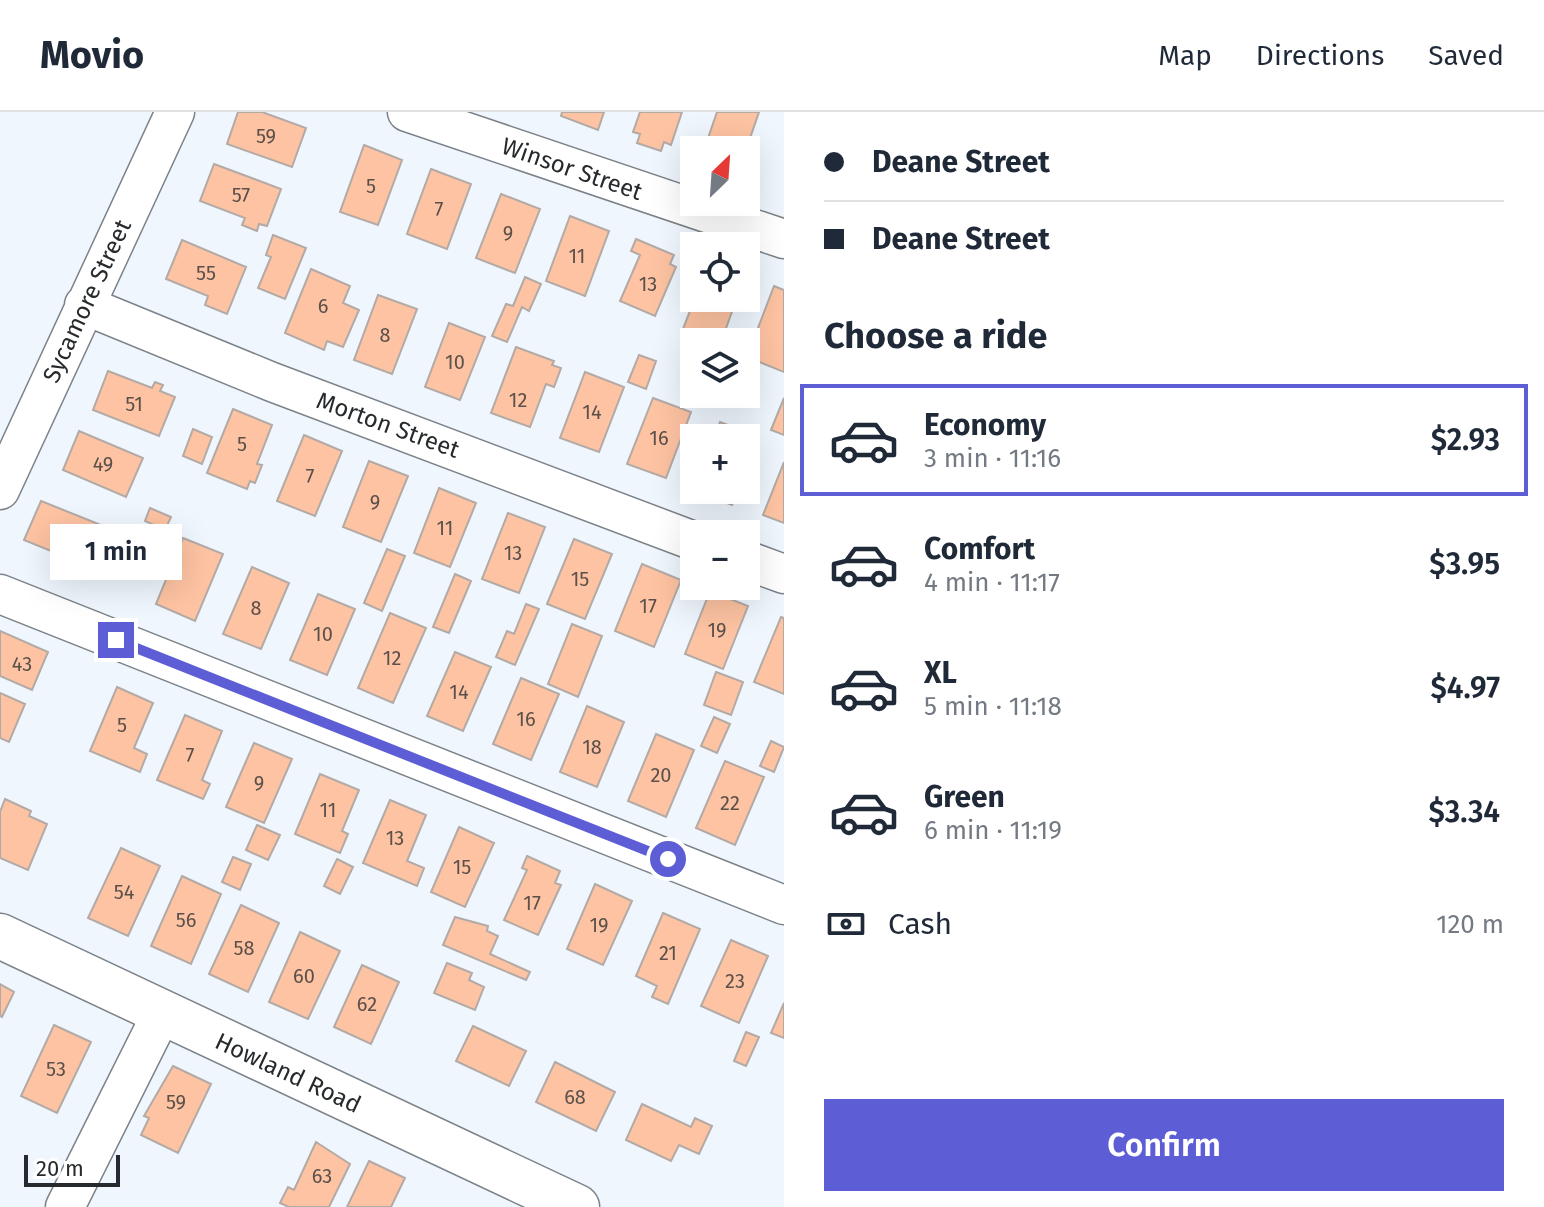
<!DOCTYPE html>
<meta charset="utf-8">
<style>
body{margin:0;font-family:"Fira Sans",sans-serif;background:#f6f6f7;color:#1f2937;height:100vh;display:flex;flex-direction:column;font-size:30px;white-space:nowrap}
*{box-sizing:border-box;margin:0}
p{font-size:26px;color:#747a83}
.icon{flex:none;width:44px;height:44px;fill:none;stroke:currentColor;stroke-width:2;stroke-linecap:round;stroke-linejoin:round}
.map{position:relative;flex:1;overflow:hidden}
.drawer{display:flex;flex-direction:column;background:#fff;width:760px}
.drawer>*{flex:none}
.top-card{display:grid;align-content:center;height:176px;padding:0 40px;background:#fff}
.needle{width:52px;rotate:25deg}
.fabs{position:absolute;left:680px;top:24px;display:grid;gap:16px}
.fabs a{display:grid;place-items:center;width:80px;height:80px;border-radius:0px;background:#fff;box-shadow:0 8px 32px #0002;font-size:40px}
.scale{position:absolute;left:24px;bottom:20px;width:96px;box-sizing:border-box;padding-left:8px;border:4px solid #272a2c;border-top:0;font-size:22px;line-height:28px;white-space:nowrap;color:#272a2c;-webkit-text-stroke:6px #fff;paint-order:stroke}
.end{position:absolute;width:36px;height:36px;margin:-18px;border:10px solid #5d5ed6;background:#fff;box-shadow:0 0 0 4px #fff}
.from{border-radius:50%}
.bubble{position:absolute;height:56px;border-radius:0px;background:#fff;box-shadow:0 8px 32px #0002;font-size:26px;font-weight:600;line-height:56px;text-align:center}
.top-card b{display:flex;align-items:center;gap:28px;height:76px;font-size:30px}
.top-card b+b{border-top:2px solid #e0e1e3}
.top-card i{width:20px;height:20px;background:#1f2937}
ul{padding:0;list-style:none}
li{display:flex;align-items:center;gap:24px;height:112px;margin:0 16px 12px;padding:0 24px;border:4px solid transparent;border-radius:0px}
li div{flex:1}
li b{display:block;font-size:30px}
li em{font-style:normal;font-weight:600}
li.on{border-color:#5d5ed6}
li>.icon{width:72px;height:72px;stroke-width:1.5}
h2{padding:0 40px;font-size:36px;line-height:96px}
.pay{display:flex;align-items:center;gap:20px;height:88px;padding:0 40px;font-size:30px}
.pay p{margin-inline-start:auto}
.button{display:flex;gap:16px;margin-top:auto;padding:16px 40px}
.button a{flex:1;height:92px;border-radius:0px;background:#5d5ed6;color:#fff;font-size:32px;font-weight:600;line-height:92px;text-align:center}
header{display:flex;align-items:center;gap:48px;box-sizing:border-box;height:112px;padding:0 40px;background:#fff;border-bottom:2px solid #e0e1e3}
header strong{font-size:38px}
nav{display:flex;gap:44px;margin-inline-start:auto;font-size:28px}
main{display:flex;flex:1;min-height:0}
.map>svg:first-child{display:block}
</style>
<header>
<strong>Movio</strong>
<nav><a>Map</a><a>Directions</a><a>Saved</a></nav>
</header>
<main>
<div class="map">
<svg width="784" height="1095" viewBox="0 0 784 1095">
<rect width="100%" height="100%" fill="#eff6fd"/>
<path fill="#fdc3a2" stroke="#b3aaa6" stroke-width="2" d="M238,0h24l44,16 -14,39 -65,-23z
M562,0h42l-6,18 -37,-14z
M640,0h42l-11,33 -7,-3 -3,9 -24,-8 3,-9 -7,-2z
M717,0h42l-13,38h-42z
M364,33l38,15 -24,65 -38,-13z
M214,52l67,25 -14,37 -8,-2 -2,7 -15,-6 3,-7 -45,-17z
M431,57l40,15 -24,65 -40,-15z
M501,82l39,15 -25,64 -39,-15z
M570,104l39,15 -24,65 -39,-15z
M273,123l33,13 -21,51 -27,-11 13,-31 -5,-2z
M636,127l38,16 -4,9 6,3 -21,49 -35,-15 20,-46 -9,-4z
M182,128l64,27 -19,47 -22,-9 3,-9 -42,-17z
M311,157l39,17 -7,17 16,7 -16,37 -16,-6 -3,9 -39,-17z
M525,165l16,7 -12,27 -7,-4 -15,35 -15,-6 14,-32 7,2z
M774,174l10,4v82l-37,-15z
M378,183l39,14 -25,65 -38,-14z
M695,186h42l-16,44 -38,-13z
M449,211l36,14 -25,63 -35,-13z
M516,235l38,14 -2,4 9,3 -7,19 -8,-3 -16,43 -39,-14z
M639,243l17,6 -10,28 -18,-7z
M108,259l44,17 3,-6 8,3 -3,6 15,6 -16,39 -66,-26z
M585,260l39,15 -25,65 -39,-14z
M653,286l38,14 -25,66 -39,-14z
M784,286v37l-13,-5z
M233,297l39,16 -15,39 5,1 -7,18 -5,-2 -3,8 -40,-16z
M720,310l39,15 -13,33v-32h-32z
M193,317l19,8 -10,27 -19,-8z
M79,319l64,27 -17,39 -63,-27z
M304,323l38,16 -27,65 -38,-15z
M369,349l39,15 -27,66 -38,-15z
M784,350v61l-21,-8z
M439,376l37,15 -26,64 -36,-14z
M694,378h44l-6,15z
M41,389l65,26 -16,40 -66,-27z
M150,396l21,9 -6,13 -20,-9z
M508,401l37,14 -26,66 -37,-14z
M119,424l16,7 -11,25 -16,-6z
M183,426l40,16 -28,67 -39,-17z
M574,427l38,15 -27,65 -38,-15z
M387,437l18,7 -23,55 -18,-8z
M642,452l39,16 -27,67 -39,-16z
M252,455l37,16 -28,66 -38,-15z
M455,462l16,7 -22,52 -16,-6z
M710,479l38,15 -25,63 -38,-15z
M318,482l37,15 -28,66 -37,-15z
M526,492l13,5 -24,56 -19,-8 11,-26 7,3z
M390,501l36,15 -33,75 -35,-15z
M781,505l3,1v76l-30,-12z
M572,512l30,12 -24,61 -30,-13z
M0,519l48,21 -16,38 -32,-14z
M455,540l36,15 -28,64 -36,-15z
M716,560l27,10 -12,33 -27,-10z
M521,566l38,16 -28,66 -38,-16z
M117,575l36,16 -19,45 13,6 -7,18 -50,-21z
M0,581l25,11 -16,38 -9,-4z
M587,594l37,16 -27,65 -37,-15z
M185,603l37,16 -20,49 8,4 -7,15 -46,-19z
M714,605l16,7 -13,29 -16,-7z
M656,622l38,16 -28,67 -38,-16z
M771,629l13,6 -10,25 -14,-6z
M254,631l38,16 -28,64 -38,-16z
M725,649l39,16 -29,68 -39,-17z
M320,662l39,16 -17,41 6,3 -8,19 -45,-19z
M5,687l26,12 -2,5 18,8 -19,46 -28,-12v-46z
M390,688l36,15 -19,46 17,7 -7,18 -54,-23z
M257,713l23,10 -12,25 -22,-10z
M459,715l35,16 -29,64 -34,-15z
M121,736l39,18 -32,70 -40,-18z
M527,744l33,15 -5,12 6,2 -23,50 -34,-15 23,-50 -5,-2z
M233,745l18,7 -11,26 -18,-8z
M337,747l16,8 -13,27 -16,-8z
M182,764l39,18 -30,70 -40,-18z
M595,772l37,17 -29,64 -36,-16z
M241,793l38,18 -31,69 -39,-18z
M663,801l37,16 -32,75 -16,-7 5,-11 -21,-10z
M455,805l33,9 -1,5 11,5 -8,18 40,18 -4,8 -83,-35z
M300,820l40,19 -32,68 -39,-17z
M731,828l37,16 -29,67 -38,-17z
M447,851l25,10 -3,7 15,7 -9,23 -41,-17z
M362,853l37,17 -28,62 -37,-17z
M0,872l14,8 -12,25 -2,-1z
M784,891v35l-13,-5z
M54,913l37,17 -34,71 -36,-17z
M473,914l53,25 -17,35 -53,-25z
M746,920l13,5 -13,29 -12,-5z
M555,950l60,30 -19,39 -60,-29z
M173,954l38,18 -33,69 -37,-18 8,-17 -5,-2z
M642,992l49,23 4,-9 17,8 -13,28 -20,-9 -8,16 -45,-21z
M316,1030l34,22 -21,43h-40l-9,-4 8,-16 6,3z
M369,1049l36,17 -14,29h-44z"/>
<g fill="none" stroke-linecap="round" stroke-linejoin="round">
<defs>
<path id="minor" d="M407,0l377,127
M84,193l188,77 422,159
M0,378l175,-378
M746,448l38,14
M0,482l784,311
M65,1095l97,-194"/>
<path id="major" d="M0,824l577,271"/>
</defs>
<use href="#minor" stroke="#7b8288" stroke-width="41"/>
<use href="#major" stroke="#7b8288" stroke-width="47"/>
<use href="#minor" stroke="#fff" stroke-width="38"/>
<use href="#major" stroke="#fff" stroke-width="44"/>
</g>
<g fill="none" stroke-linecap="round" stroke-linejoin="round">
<path stroke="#5d5ed6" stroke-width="10" d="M116,528l552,219"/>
</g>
<g text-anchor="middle" stroke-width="6" stroke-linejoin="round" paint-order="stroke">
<g font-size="20" fill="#5c504a">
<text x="266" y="31">59</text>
<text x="371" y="81">5</text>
<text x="241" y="90">57</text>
<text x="439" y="104">7</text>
<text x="508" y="128">9</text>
<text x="577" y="151">11</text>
<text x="206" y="168">55</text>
<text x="648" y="179">13</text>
<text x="323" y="201">6</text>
<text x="385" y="230">8</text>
<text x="455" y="257">10</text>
<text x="518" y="295">12</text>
<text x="134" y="299">51</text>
<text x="592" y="307">14</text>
<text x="659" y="333">16</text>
<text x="242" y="339">5</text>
<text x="103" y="359">49</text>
<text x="310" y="371">7</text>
<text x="375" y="397">9</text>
<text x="445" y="423">11</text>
<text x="513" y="448">13</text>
<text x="580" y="474">15</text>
<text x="648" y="501">17</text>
<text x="256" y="503">8</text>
<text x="717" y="525">19</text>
<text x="323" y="529">10</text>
<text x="392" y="553">12</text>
<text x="22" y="559">43</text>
<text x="459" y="587">14</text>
<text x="526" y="614">16</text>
<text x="122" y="620">5</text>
<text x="592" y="642">18</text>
<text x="190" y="650">7</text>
<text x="661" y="670">20</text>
<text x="259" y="678">9</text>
<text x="730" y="698">22</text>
<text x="328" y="705">11</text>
<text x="395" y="733">13</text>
<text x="462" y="762">15</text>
<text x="124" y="787">54</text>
<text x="532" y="798">17</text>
<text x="186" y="815">56</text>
<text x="599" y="820">19</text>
<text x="244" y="843">58</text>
<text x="668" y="848">21</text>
<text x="304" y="871">60</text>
<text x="735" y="876">23</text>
<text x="367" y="899">62</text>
<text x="56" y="964">53</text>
<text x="575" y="992">68</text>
<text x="176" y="997">59</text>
<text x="322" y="1071">63</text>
</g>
<g font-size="24" fill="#272a2c" stroke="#fff">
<text transform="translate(572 57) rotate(19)" y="8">Winsor Street</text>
<text transform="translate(87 189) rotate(-65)" y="8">Sycamore Street</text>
<text transform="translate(388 313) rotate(20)" y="8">Morton Street</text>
<text transform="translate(288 961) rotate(25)" y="8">Howland Road</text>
</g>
</g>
</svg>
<div class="fabs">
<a><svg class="needle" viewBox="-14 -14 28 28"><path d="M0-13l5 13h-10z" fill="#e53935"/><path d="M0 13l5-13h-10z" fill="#747a83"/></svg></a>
<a><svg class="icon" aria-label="locate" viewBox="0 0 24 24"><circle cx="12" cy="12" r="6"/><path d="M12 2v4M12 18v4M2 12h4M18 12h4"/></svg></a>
<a><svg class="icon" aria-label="layers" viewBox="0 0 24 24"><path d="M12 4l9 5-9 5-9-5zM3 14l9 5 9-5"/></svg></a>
<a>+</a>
<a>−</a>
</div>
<div class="scale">20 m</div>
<i class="end from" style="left:668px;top:747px"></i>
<i class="end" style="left:116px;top:528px"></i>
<div class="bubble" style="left:50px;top:412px;width:132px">1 min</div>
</div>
<section class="drawer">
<div class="top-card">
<b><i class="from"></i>Deane Street</b>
<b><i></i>Deane Street</b>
</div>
<h2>Choose a ride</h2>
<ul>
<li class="on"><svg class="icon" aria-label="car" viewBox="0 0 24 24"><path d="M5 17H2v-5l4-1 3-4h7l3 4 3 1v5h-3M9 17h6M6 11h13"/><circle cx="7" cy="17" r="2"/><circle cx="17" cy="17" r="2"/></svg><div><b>Economy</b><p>3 min · 11:16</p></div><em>$2.93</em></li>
<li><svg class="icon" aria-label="car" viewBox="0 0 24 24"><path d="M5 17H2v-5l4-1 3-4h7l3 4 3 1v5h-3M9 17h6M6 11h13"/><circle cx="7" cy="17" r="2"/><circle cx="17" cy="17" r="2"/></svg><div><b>Comfort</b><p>4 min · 11:17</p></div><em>$3.95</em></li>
<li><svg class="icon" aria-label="car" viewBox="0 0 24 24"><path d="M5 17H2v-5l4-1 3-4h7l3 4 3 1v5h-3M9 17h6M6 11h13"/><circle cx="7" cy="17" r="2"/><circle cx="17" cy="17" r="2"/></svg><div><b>XL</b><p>5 min · 11:18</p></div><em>$4.97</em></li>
<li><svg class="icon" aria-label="car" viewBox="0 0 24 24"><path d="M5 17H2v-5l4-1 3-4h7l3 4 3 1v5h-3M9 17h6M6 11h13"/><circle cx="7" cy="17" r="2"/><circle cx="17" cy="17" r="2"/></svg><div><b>Green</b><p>6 min · 11:19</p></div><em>$3.34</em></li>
</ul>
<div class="pay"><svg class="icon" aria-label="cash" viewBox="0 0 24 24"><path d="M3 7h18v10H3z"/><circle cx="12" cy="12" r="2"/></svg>Cash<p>120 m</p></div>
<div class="button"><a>Confirm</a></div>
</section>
</main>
